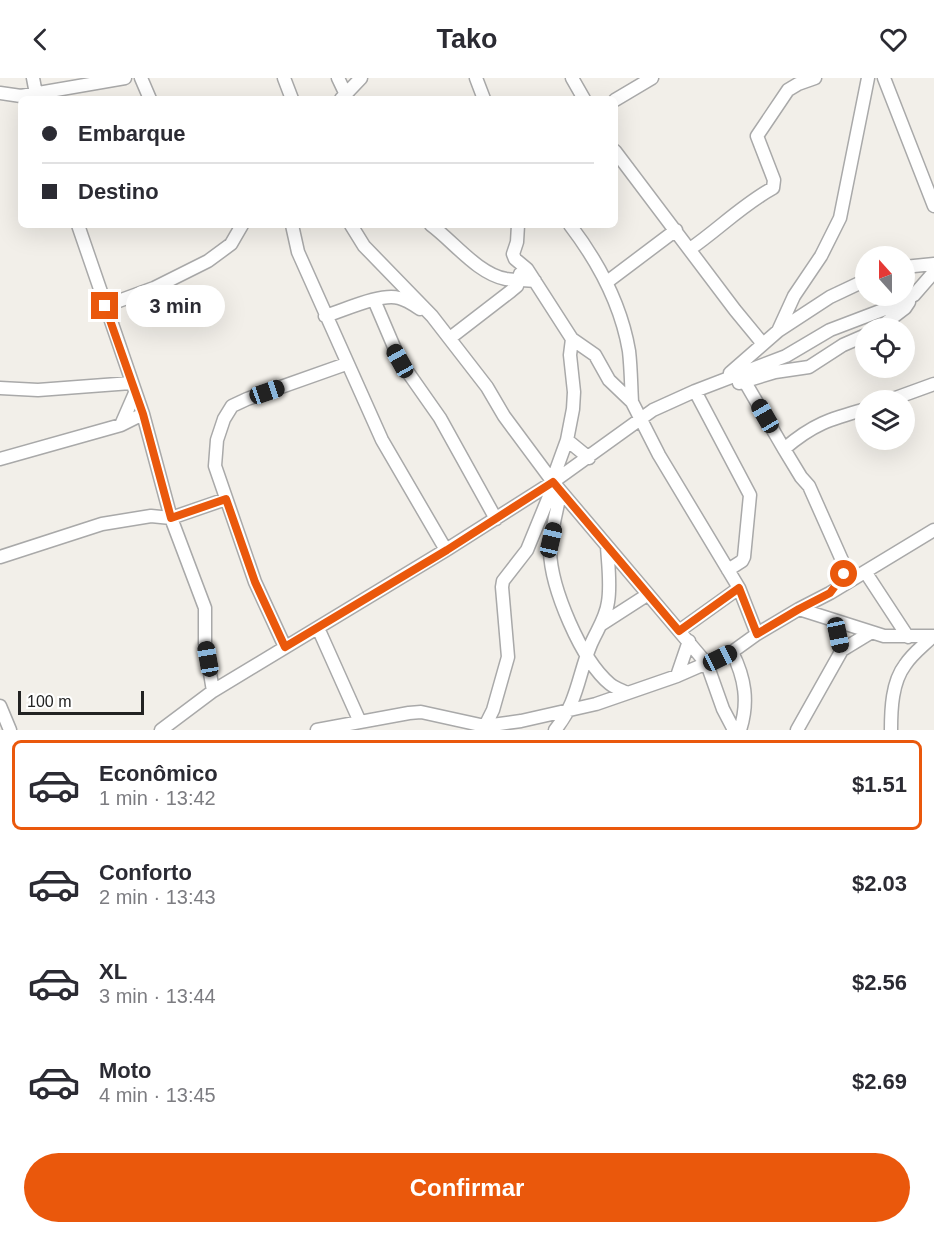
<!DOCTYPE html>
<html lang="pt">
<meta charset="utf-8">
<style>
body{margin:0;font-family:Helvetica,sans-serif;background:#f7f7f7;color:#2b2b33;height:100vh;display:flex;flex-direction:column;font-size:22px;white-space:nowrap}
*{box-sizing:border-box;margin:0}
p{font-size:20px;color:#7c7c81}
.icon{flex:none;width:33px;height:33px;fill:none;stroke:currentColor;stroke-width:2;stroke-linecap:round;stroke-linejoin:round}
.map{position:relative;height:652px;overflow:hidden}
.panel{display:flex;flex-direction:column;background:#fff;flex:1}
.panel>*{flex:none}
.top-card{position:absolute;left:18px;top:18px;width:600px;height:132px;border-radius:9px;box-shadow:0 6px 24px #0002;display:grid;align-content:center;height:132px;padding:0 24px;background:#fff}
.needle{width:39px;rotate:339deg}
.buttons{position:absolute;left:855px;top:168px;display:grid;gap:12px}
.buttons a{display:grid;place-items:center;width:60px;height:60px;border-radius:50%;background:#fff;box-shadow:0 6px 24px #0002;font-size:30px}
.scale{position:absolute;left:18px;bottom:15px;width:126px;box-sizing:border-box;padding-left:6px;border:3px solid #222;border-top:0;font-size:16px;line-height:21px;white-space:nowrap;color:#222;-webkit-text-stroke:4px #fff;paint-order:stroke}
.end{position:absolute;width:27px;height:27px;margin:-14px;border:8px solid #ea580c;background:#fff;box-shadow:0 0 0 3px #fff}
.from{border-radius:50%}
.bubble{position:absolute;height:42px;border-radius:21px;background:#fff;box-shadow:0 6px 24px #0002;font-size:20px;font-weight:600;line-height:42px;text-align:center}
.car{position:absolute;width:18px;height:36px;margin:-18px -9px;border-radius:8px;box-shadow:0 0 4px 2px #0007;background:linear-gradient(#222 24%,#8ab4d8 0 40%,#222 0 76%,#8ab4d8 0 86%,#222 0)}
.top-card b{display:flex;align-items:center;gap:21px;height:57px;font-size:22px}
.top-card b+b{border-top:2px solid #e1e1e2}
.top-card i{width:15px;height:15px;background:#2b2b33}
ul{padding:10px 0 0;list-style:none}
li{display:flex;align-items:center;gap:18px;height:90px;margin:0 12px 9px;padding:0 12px;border:3px solid transparent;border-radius:9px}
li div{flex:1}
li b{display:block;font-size:22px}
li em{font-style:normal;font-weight:600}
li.active{border-color:#ea580c}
li>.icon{width:54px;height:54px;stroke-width:1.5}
.cta{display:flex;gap:12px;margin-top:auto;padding:12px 24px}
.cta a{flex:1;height:69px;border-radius:36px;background:#ea580c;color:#fff;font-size:24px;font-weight:600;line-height:69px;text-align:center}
header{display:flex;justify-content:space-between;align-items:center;height:78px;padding:0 24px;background:#fff;font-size:27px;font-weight:600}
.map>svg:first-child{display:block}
</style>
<header><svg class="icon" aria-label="back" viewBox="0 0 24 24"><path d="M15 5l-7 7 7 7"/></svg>Tako<svg class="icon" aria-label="heart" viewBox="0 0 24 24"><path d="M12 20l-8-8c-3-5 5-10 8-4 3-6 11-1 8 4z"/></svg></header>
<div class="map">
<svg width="934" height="652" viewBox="0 0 934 652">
<rect width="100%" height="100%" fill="#f2efe9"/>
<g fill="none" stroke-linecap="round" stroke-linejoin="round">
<defs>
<path id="minor" d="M33,0l4,21
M141,0l9,21
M284,0l8,21
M338,0l10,21
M476,0l8,21
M572,0l12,21
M884,0l50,128
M0,15l21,3 104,-18
M341,21l20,-21
M615,22l37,-22
M615,73l120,159 28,34
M78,147l65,189 28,104 34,90v35l8,48
M292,147l6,27 84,188 64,110
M351,147l13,21 68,70 55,71 17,29 49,66 154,182 16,45 11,21
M431,147c23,17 47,49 75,54 10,1 20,1 29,2
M518,147l-1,17 -4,12 2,5 12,10 45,70 23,16 14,25 23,22 27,53 80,133 18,46
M570,147c29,38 51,79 59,126 2,17 2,34 3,51
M690,171c29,-20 52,-44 83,-61l1,-8 -17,-44 31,-46 10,-6 17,-6
M904,189l30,-3
M607,204l69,-52
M374,222l26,61 40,57 56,101
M105,228l49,-18 54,-27 23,-17 11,-19
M325,238c20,-6 55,-23 74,-18 8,2 15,7 21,11
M879,250l26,-20 4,-6
M778,253l16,-35 27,-40 19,-38 28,-140
M450,260l61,-47 6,-5 3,-12
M730,295l48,-42 52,-34 36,-17
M745,304l39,67 17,28 8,9 36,81 11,10
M739,305l36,-11 34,-5 34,-22 23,-10
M0,310l38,2 93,-7
M695,313l55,104 -6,62 -2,4 -14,9
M890,322l44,-16
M121,347l14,-32
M567,362l22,18
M784,371c29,-25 46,-30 82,-40
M0,381l121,-34 22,-11
M556,402l-1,-7 12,-33 6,-31 1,-17 -4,-37 2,-16
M560,413c-2,19 -10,41 -10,60 1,37 31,109 60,133 5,4 11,6 17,9
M0,479l102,-33 49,-8 20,2 55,-19
M866,495l42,64
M799,531l85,27h50
M835,543l7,29
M602,546l45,-29
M318,550l42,94
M679,553l60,-43
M285,569l-30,-65 -40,-116 2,-26 7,-21 8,-13 15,-7 99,-35
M732,574c13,26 17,50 8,78
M677,598l12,-35
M0,628l10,24
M161,652l52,-39 233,-141 107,-68 100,-72 42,-19 91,-35 44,-26 71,-27 13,-8 20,-23
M317,652l92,-17 12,-1 64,14 36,-5 75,-17 81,-28 55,-24 25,-18 42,-25 31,-16 104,-63
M483,652l10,-20 15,-53 -6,-70 1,-6 24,-31 23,-56 7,-7
M555,652c23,-28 23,-55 36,-86 6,-14 15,-26 17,-42 3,-18 0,-38 -1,-56
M797,652l45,-80 28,-17
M891,652c0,-21 1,-48 14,-65 7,-11 18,-19 27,-28"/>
</defs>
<use href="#minor" stroke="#a9a9a9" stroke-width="15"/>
<use href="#minor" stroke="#fff" stroke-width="12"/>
</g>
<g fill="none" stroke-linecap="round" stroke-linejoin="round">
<path stroke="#ea580c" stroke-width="8" d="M105,228l38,108 28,104 55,-19 29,83 30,65 162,-97 106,-68 126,149 60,-43 18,46 42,-25 31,-16 14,-19"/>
</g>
</svg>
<div class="buttons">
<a><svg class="needle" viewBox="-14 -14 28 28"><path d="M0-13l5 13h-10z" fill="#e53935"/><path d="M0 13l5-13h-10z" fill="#7c7c81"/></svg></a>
<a><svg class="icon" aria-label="locate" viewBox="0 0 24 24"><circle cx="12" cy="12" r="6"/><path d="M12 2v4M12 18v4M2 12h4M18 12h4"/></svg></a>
<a><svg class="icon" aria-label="layers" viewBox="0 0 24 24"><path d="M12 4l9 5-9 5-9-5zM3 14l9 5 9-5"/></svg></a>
</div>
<div class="scale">100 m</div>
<i class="end from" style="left:844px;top:496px"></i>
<i class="end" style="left:105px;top:228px"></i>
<div class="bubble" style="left:126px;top:207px;width:99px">3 min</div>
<i class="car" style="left:400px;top:283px;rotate:331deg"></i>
<i class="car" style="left:267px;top:314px;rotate:71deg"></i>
<i class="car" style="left:765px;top:338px;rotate:330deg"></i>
<i class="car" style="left:551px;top:462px;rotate:13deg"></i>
<i class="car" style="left:838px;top:557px;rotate:168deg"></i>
<i class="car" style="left:720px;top:580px;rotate:64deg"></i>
<i class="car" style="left:208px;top:581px;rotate:350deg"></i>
<div class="top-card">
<b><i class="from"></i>Embarque</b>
<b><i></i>Destino</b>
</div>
</div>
<section class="panel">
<ul>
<li class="active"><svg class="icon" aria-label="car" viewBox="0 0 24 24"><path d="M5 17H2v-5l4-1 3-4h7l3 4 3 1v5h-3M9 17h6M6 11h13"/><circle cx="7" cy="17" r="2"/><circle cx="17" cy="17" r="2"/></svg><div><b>Econômico</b><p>1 min · 13:42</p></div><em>$1.51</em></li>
<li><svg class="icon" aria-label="car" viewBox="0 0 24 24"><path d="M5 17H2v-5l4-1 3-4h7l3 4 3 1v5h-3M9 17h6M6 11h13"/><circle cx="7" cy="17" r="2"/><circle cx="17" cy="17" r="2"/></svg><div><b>Conforto</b><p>2 min · 13:43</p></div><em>$2.03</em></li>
<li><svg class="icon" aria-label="car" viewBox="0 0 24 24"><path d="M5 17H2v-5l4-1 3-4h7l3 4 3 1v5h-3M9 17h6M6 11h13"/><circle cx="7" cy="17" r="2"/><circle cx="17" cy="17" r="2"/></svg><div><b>XL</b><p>3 min · 13:44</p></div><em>$2.56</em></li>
<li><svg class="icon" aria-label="car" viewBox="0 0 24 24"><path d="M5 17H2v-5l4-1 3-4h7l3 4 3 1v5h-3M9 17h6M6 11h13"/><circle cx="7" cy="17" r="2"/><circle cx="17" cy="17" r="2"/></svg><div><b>Moto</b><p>4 min · 13:45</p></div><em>$2.69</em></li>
</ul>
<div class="cta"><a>Confirmar</a></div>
</section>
